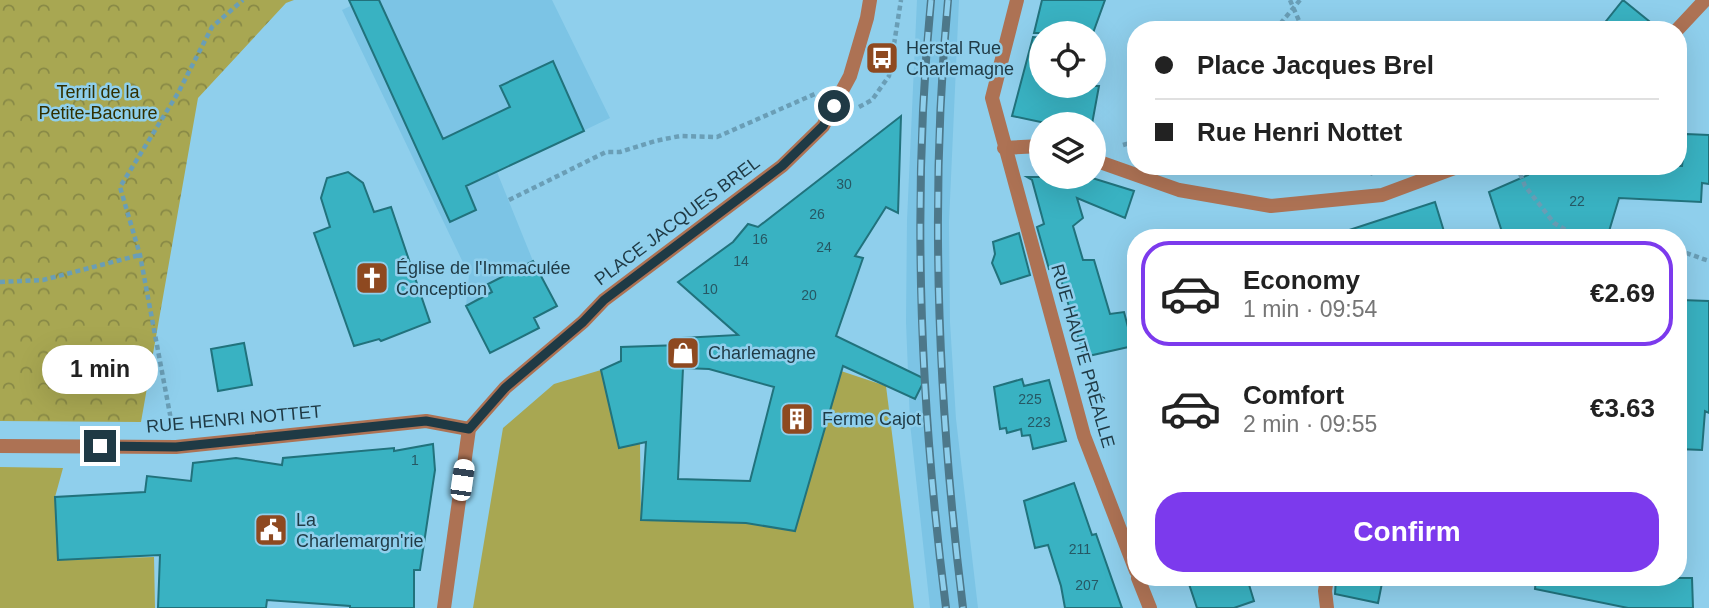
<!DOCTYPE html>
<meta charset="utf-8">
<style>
body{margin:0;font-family:Helvetica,sans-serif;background:#f6f6f6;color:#222;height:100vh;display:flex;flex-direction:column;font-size:26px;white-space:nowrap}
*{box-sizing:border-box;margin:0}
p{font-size:23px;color:#767676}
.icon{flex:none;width:38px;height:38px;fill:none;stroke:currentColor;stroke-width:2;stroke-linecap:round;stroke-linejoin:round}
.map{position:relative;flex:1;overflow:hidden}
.side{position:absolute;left:1127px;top:229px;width:560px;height:357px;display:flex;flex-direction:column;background:#fff;border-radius:28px;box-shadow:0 7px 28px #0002}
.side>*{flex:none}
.guide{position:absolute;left:1127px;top:21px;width:560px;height:154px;border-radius:28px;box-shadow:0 7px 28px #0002;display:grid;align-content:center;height:154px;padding:0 28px;background:#fff}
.buttons{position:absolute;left:1029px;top:21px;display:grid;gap:14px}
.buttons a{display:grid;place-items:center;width:77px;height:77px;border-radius:50%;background:#fff;box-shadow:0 7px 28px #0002;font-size:35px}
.end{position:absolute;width:32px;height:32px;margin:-16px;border:9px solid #1f3a45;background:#fff;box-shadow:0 0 0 4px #fff}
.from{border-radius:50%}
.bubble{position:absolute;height:49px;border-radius:24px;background:#fff;box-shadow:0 7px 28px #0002;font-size:23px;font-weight:800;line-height:49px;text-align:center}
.car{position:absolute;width:21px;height:42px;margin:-21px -10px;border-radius:9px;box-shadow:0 0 5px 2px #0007;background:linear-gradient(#fff 24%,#345 0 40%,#fff 0 76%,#345 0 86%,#fff 0)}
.guide b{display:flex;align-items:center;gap:24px;height:66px;font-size:26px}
.guide b+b{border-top:2px solid #e0e0e0}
.guide i{width:18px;height:18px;background:#222}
ul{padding:12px 0 0;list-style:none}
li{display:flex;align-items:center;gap:21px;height:105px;margin:0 14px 10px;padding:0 14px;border:4px solid transparent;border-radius:28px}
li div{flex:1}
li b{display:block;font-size:26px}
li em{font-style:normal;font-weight:800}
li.current{border-color:#7c3aed}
li>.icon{width:63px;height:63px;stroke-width:1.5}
.cta{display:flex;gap:14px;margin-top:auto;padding:14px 28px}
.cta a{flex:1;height:80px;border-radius:28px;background:#7c3aed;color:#fff;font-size:28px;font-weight:800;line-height:80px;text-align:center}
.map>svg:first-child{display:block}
</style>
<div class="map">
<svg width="1709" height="608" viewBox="0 0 1709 608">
<defs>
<pattern id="forest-crowns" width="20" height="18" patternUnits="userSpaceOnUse" patternTransform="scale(1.75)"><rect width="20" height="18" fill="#a8a752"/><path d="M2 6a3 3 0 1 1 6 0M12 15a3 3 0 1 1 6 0" fill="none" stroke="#888946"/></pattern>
</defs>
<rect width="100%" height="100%" fill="#8fcfec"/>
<path fill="#7cc4e5" d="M363,0h189l58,118 -113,54 36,89 -44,23 3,8 -26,14 3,-31 -127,-265z
M917,0h42l-10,222 1,100 6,97 22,189h-48l-20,-185 -4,-101 1,-102z"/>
<path fill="#a8a752" d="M601,370l18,77 21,-4 1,77 105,3 49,8 46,-160 45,15 28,222h-441l30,-180 51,-44z
M0,467l63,1 -8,29 3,63 96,-3 1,51h-155z"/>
<path fill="url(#forest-crowns)" d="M0,0h294l-8,3 -88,95 -57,324 -141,-1z"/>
<path fill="#39b2c2" stroke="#21727c" stroke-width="2" fill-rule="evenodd" d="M349,0h30l64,139 67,-32 -10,-21 53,-25 31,70 -118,55 10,24 -26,12z
M1042,0h63l-12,33h-59z
M1623,0l37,30h-61z
M1033,37l8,1v48h58l-7,38h-42l-38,-8z
M901,116l-3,97 -12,-6 -31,49 8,2 -27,78 89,43 -10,20 -72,-33 -48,165 -49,-8 -105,-3 5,-78 -27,6 -18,-78 20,-9v-14l60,-2 1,-7 56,-3 -60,-53 55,-40 15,-18 10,3zM683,368l26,1 65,18 -24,94 -72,-2z
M1686,134l23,1v49l-7,-1 -1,19 -82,-4 -12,40h-103l-15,-46 39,-17 -4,-9h158z
M348,172l15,11 11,29 17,-5 39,115 -49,19 -2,-2 -25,7 -40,-113 16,-6 -9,-29 6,-20z
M1027,177h62l45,14 -9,27 -48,-20 6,20 -10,8 10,34h11l16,54 14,-2 9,34 -49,11 -27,-91 -8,3 -12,-42 7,-3 -12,-44z
M1435,202l11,36h-106v-5z
M1019,233l11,42 -29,9 -9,-21 3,-9 -2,-12z
M533,261l24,45 -23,12 5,10 -49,25 -24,-47 26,-14 -4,-8z
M1681,300l28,1v112l-4,-2 -3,39 -24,-1v-116z
M244,343l8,42 -34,6 -7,-42z
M1022,379l2,7 25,-6 17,61 -33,8 -3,-14 -8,1 -1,-7 -14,4 -1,-5 -6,1 -6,-42z
M433,444l2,26 -15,100h-6v38h-64v-2l-83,-6 -1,8h-108l2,-53 -102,5 -3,-63 90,-5 2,-16 44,5 2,-18 43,-5 46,7 1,-7 111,-10v3z
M1074,483l18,52 4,-1 26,74h-57l-4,-22 -13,-41 -13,3 -11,-47z
M1187,578h60l7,23 -20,7h-37z
M1336,578h47l-5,25 -43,-9z
M1536,578h156l1,30h-65l-93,-19z"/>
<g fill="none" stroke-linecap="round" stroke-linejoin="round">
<path stroke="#6a9eb6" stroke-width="4.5" stroke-dasharray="5 3.5" stroke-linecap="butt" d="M1290,0l13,30
M1275,30l25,-30
M859,107l13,-7 17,-24 12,-76
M1123,145l13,-4
M1369,166l4,9
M1517,166l8,20 29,37 26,15
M509,200l97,-48h14l35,-11 25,-5 37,1 100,-44
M1678,250l31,11
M0,282l43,-2 97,-25
M172,425l-32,-170 -20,-68 58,-94 34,-66 31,-27"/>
<path stroke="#ad7254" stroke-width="14" d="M1017,0l-25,98 92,338 52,135
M1677,30l28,-30
M1004,148l37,-2
M1094,160l85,30 92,16 111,-11 78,-29
M0,446l176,1 250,-26 43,8
M1138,578l12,30
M1327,608l-2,-17 2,-13"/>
<path stroke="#ad7254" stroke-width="14" d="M444,608l25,-179 36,-41 78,-66 21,-22 178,-134 41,-40 27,-50 17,-58 3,-18"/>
<defs>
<path id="rail" d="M931,0c-20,204 -11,405 15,608
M948,0c-19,203 -10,406 15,608"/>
</defs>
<use href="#rail" stroke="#4d788a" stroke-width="8"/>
<use href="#rail" stroke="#8fcfec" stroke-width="5" stroke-dasharray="16" stroke-linecap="butt"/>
</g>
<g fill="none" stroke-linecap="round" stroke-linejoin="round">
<path stroke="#1f3a45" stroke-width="9" d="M100,446l76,1 250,-26 43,8 36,-41 78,-66 21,-22 178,-134 41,-40 11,-20"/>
</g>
<defs>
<symbol id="bus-square" viewBox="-11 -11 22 22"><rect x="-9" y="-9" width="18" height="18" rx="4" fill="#8e4920" stroke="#8fcfec"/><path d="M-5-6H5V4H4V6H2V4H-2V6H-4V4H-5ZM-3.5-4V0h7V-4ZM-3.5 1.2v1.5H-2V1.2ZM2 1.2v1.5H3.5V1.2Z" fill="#fff"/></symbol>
<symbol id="church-square" viewBox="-11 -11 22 22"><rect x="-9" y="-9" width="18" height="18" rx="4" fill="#8e4920" stroke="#8fcfec"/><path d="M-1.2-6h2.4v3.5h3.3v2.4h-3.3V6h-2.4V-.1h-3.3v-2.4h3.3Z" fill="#fff"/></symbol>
<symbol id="shop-square" viewBox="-11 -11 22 22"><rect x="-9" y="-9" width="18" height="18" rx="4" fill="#8e4920" stroke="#8fcfec"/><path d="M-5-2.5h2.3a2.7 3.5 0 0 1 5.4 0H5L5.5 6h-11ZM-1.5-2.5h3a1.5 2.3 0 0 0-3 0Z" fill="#fff"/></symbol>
<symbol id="building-square" viewBox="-11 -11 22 22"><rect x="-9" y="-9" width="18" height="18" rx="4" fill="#8e4920" stroke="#8fcfec"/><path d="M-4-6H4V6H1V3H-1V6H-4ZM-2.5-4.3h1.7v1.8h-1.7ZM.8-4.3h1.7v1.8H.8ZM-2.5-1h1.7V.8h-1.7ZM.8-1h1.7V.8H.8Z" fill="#fff"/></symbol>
<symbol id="civic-square" viewBox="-11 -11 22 22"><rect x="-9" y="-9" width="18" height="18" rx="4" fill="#8e4920" stroke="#8fcfec"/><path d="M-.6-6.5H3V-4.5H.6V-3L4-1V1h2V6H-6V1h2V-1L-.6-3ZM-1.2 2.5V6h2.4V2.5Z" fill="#fff"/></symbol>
</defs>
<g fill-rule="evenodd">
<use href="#bus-square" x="863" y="39" width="38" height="38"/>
<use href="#church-square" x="353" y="259" width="38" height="38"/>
<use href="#shop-square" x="664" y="334" width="38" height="38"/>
<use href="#building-square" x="778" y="400" width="38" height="38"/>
<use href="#civic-square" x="252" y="511" width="38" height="38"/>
</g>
<g text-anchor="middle" stroke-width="5" stroke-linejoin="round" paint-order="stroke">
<g font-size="14" fill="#265864">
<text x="844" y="189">30</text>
<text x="1577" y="206">22</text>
<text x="817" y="219">26</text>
<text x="760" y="244">16</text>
<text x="824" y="252">24</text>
<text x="741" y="266">14</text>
<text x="710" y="294">10</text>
<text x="809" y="300">20</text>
<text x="1030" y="404">225</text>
<text x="1039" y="427">223</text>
<text x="415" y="465">1</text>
<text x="1080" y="554">211</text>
<text x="1087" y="590">207</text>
</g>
<g font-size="18" fill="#1f3a45" stroke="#8fcfec" text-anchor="start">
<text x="906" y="54">Herstal Rue<tspan x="906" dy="21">Charlemagne</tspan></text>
<text x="396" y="274">Église de l'Immaculée<tspan x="396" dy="21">Conception</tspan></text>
<text x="708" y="359">Charlemagne</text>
<text x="822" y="425">Ferme Cajot</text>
<text x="296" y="526">La<tspan x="296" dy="21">Charlemargn'rie</tspan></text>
</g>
<g font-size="18" fill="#312f00" stroke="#8fcfec">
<text x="98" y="98">Terril de la<tspan x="98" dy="21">Petite-Bacnure</tspan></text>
</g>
<g font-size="18" fill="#1f3a45" stroke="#8fcfec">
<text transform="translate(677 221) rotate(-37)" y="6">PLACE JACQUES BREL</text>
<text transform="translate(1083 356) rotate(74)" y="6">RUE HAUTE PRÉALLE</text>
<text transform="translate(234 419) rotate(-5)" y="6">RUE HENRI NOTTET</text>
</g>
</g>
</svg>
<div class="buttons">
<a><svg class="icon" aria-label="locate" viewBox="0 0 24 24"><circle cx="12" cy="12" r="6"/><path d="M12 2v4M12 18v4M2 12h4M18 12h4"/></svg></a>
<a><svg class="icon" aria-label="layers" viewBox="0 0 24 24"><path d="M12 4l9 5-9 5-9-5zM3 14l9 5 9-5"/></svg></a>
</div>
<i class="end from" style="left:834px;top:106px"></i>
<i class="end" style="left:100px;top:446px"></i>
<div class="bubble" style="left:42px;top:345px;width:116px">1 min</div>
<i class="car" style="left:462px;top:480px;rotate:8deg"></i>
<div class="guide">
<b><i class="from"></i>Place Jacques Brel</b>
<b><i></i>Rue Henri Nottet</b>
</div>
<section class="side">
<ul>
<li class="current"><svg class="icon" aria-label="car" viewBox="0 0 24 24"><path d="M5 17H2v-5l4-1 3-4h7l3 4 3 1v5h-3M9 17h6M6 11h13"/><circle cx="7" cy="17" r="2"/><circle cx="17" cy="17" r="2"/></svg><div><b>Economy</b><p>1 min · 09:54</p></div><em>€2.69</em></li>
<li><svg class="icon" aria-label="car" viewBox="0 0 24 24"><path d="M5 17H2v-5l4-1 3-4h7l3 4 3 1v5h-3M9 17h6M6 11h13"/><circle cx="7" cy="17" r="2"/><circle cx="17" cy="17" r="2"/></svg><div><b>Comfort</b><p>2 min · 09:55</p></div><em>€3.63</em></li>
</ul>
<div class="cta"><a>Confirm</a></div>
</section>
</div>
